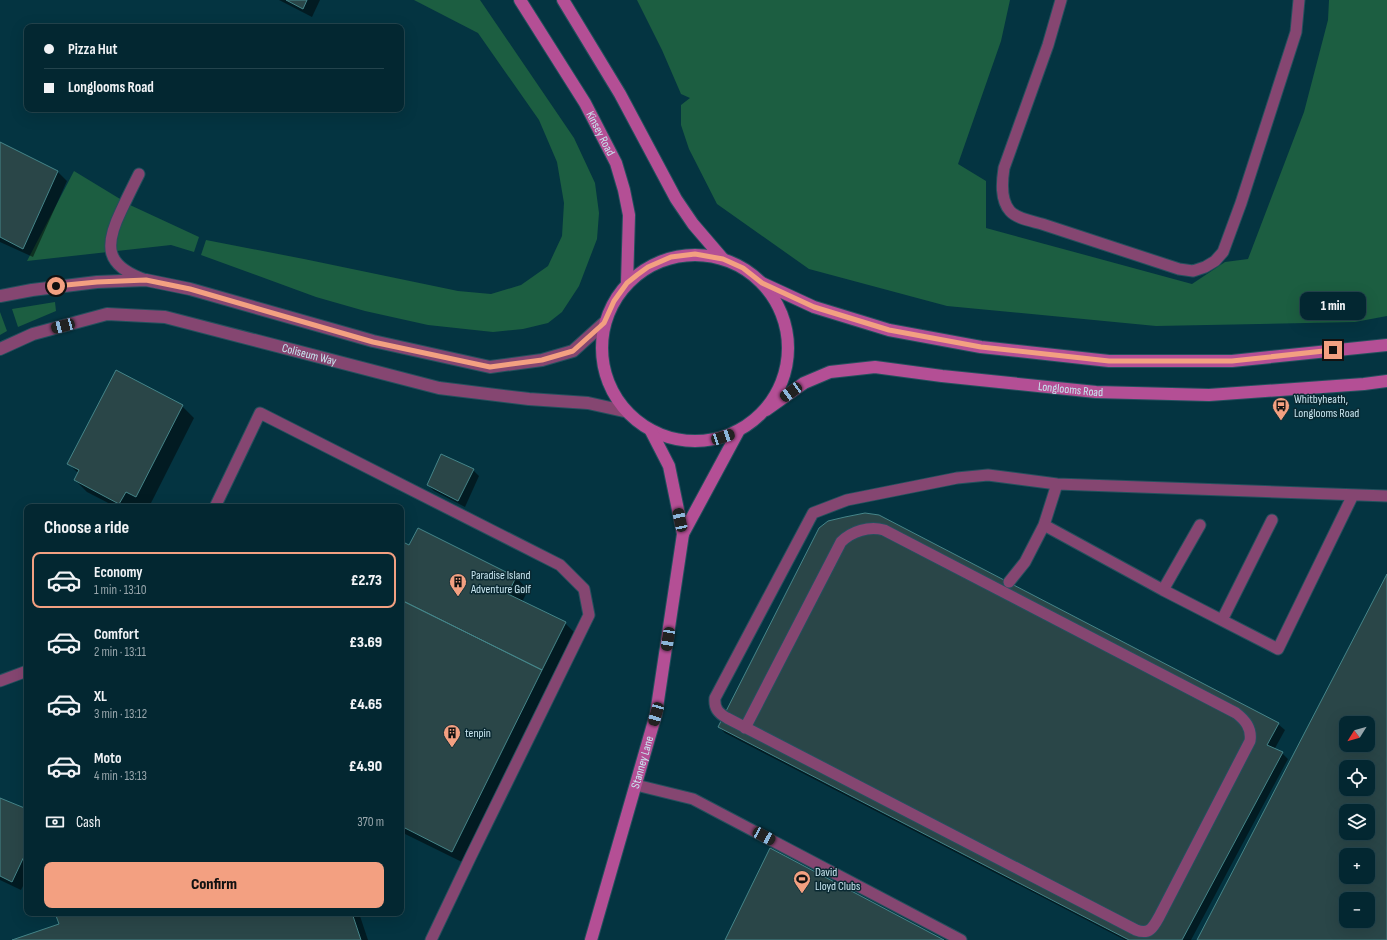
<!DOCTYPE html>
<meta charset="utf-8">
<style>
body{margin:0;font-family:"Sofia Sans Condensed",sans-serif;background:#11333d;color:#f1f3f6;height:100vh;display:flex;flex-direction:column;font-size:15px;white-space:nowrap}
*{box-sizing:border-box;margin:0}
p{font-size:13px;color:#97a5ab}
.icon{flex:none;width:22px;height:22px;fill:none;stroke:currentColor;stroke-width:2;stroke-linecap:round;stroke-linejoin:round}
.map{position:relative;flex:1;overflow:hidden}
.side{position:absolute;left:24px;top:504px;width:380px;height:412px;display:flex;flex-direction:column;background:#032731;border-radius:8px;box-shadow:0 4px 16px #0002,0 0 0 1px #24444d}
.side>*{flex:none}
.top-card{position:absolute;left:24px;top:24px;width:380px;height:88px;border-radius:8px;box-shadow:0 4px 16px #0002,0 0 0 1px #24444d;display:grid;align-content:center;height:88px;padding:0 20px;background:#032731}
.needle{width:26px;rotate:233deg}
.buttons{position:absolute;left:1339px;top:716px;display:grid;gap:8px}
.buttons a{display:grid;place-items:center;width:36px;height:36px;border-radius:8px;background:#032731;box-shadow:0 4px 16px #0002,0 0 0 1px #24444d;font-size:20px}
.end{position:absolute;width:18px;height:18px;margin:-9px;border:5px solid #f3a081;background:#111;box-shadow:0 0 0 2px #111}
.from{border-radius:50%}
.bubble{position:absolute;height:28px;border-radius:8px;background:#032731;box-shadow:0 4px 16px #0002,0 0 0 1px #24444d;font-size:13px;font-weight:800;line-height:28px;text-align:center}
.car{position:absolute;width:12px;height:24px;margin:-12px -6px;border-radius:5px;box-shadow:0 0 3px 1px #0007;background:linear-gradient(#222 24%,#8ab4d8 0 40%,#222 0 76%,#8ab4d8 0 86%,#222 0)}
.top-card b{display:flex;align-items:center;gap:14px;height:38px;font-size:15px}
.top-card b+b{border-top:1px solid #24444d}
.top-card i{width:10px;height:10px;background:#f1f3f6}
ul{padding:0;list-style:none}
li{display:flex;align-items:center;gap:12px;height:56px;margin:0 8px 6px;padding:0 12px;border:2px solid transparent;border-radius:8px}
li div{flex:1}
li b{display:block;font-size:15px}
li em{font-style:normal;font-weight:800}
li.on{border-color:#f3a081}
li>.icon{width:36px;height:36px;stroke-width:1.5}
h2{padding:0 20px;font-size:18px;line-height:48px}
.pay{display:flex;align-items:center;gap:10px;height:44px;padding:0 20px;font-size:15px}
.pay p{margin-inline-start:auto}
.button{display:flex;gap:8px;margin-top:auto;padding:8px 20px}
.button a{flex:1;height:46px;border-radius:8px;background:#f3a081;color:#111;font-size:16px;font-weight:800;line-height:46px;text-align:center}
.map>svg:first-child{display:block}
</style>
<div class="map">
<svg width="1387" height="940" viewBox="0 0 1387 940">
<rect width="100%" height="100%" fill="#043441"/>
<path fill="#1c5e41" d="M414,0h66l94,138 21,45 4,30 -2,26 -18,47 -17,26 -14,11 -25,6 -30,3 -65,-7 -63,-14 -49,-14 -115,-42 5,-15 98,19 154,32 33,3 30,-9 27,-19 14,-30 2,-33 -7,-41 -18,-42 -61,-87z
M637,0h373l-9,41 -43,123 28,17v47l206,56 33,-22 23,-3 56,-147 24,-92 1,-20h58v316l-32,6 -199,4 -209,-20 -138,-37 -92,-65 -28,-55 -8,-24v-20l9,-7 -9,-4 -19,-44z
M74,171l56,34 69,32 -5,15 -23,-7 -144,16z
M55,302l1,9 -38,16 -6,-18z
M0,312l7,19 -7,4z"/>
<path fill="#0007" d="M279,0h41l-8,17z
M0,143l57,28 10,10 -34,76 -33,-15z
M182,406l12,12 -45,89h-4l-7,-4 -2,4h-20l-29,-15 -12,-12 3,-7 -9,-9z
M473,470l6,6 -14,31 -31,-16 -6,-6z
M401,542l9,5 106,30 12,13 -6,12 43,21 12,12 -113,228 -61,-30 -2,4z
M1278,724l7,6 -11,20 8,3 6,6 -97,181h-66l-400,-207 -6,-6z
M0,799l27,12v67l-6,12 -21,-10z
M56,913h303l9,27h-353l45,-15z"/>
<path fill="#2a4648" stroke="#458589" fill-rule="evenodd" d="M286,0h21l-4,9z
M0,142l58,29 -35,78 -23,-12z
M116,370l67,35 -47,92 -10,-5 -7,12 -45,-24 5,-10 -12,-6z
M441,454l33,15 -16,32 -31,-16z
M865,513l14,2 400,208 -12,22 16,7 -101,188h-53l-411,-213 101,-199 9,-7 17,-4z
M418,528l98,49 -8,17 58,28 -24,48 -141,-70v-59l8,4z
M1387,574v366h-190zM1346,723h22v22h-22zM1346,767h22v22h-22zM1346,811h22v22h-22zM1346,855h22v22h-22zM1346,899h22v22h-22z
M401,600l141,70 -90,182 -51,-26z
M0,798l27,11v41l-15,32 -12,-6z
M770,848l174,92h-219z
M55,913h297l9,27h-349l47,-16z"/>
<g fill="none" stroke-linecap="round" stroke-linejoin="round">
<defs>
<path id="lane" d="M1061,0l-13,45 -44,123c-2,13 -4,32 6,43 7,8 22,10 32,13l137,45 14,2 12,-4 10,-6 8,-9 18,-49 55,-171 3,-32
M139,174c-6,12 -12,24 -18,37 -17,35 -16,55 25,69
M215,507l45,-94 300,152 24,24 5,26 -118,241 -40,84
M1044,525l119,65 115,59 75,-154
M1009,582l16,-20 19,-37 13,-41
M1163,590l37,-65
M1222,620l50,-100
M0,681l27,-10
M745,728l96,-186c11,-11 28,-16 43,-12l352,183c9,7 16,15 14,28l-91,176c-6,11 -10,18 -23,13l-409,-212c-9,-5 -13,-10 -12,-20l98,-185 34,-13 110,-22 31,-3 69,9 330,12
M636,785l57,14 268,141"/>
<g id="street">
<path d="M0,296l32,-6 65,-8 49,-2 44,9 183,52 117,26 52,-7 31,-9 31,-28"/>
<path id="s1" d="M0,349l33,-15 74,-20 58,3 274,71 90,11 59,4 36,8"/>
</g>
<g id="secondary">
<path id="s2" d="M520,0l65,103 31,60 8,27 5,25 -2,68"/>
<path d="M563,0l57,94 56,105 17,25 30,35"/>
<circle cx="695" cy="348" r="93"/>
<path d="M762,283l52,24 75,23 92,17 128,14h123l155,-16"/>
<path id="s3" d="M766,410l38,-27 26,-11 45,-5 67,9 154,16 113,3 155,-11 23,-3"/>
<path d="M683,534l55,-102"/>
<path id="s4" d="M591,940l65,-226 27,-180 -14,-68 -18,-35"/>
</g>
</defs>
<use href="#lane" stroke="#24505d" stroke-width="13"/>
<use href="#street" stroke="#24505d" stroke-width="14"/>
<use href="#secondary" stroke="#24505d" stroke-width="14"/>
<use href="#lane" stroke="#854671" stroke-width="11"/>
<use href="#street" stroke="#854671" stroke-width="12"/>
<use href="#secondary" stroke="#b44f95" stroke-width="12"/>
</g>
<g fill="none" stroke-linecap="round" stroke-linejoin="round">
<path stroke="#f3a081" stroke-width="5" d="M56,286l41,-4 49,-2 44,9 183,53 117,25 52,-7 31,-9 31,-28 10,-22 13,-18 10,-8 11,-8 23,-10 24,-3 28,5 20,9 19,15 52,24 75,23 92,17 128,14h123l101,-11"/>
</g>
<defs>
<symbol id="bus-pin" viewBox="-11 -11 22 30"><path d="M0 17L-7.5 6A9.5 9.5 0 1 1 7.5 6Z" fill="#f3a081" stroke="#0a2932"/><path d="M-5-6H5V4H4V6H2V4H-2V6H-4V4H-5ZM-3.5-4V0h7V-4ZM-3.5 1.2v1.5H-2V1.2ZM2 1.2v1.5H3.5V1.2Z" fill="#111"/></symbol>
<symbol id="building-pin" viewBox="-11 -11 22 30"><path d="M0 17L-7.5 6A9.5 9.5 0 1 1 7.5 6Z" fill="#f3a081" stroke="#0a2932"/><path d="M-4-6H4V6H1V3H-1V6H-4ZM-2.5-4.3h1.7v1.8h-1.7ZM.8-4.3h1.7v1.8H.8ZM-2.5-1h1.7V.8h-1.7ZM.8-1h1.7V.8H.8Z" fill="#111"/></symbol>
<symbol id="stadium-pin" viewBox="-11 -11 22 30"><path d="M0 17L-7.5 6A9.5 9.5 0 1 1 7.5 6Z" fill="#f3a081" stroke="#0a2932"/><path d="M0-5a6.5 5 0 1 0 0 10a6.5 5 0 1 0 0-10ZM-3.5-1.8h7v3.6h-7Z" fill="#111"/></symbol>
</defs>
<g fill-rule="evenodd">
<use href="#bus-pin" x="1271" y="396" width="20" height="27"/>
<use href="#building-pin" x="448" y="572" width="20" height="27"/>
<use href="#building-pin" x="442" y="723" width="20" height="27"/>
<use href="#stadium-pin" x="792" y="869" width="20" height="27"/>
</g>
<g text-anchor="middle" stroke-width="3" stroke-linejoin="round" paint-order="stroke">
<g font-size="12" fill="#c9e6f0" stroke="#0a2932">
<text dy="4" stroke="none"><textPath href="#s2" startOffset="156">Kinsey Road</textPath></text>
<text dy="4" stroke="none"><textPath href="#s1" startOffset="320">Coliseum Way</textPath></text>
<text dy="4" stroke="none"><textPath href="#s3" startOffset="317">Longlooms Road</textPath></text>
<text dy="4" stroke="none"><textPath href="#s4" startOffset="185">Stanney Lane</textPath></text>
</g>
<g font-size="12" fill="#c9e6f0" stroke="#0a2932" text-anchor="start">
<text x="1294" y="403">Whitbyheath,<tspan x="1294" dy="14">Longlooms Road</tspan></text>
<text x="471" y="579">Paradise Island<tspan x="471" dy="14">Adventure Golf</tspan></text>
<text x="465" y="737">tenpin</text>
<text x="815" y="876">David<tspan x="815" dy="14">Lloyd Clubs</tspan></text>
</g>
</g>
</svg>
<div class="buttons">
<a><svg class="needle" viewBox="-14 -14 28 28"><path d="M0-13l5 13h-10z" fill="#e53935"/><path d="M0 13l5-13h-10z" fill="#97a5ab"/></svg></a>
<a><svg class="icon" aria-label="locate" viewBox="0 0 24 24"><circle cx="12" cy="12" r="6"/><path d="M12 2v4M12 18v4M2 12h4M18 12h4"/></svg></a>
<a><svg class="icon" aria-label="layers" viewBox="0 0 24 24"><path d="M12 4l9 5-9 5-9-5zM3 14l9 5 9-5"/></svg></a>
<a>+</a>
<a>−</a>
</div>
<i class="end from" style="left:56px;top:286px"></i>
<i class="end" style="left:1333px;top:350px"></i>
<div class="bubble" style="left:1300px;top:292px;width:66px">1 min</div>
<i class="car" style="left:63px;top:326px;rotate:255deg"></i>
<i class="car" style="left:791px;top:392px;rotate:234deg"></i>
<i class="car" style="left:723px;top:437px;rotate:72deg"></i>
<i class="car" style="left:680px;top:520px;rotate:348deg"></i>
<i class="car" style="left:668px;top:639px;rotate:189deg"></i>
<i class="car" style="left:656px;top:714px;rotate:196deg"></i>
<i class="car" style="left:764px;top:836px;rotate:118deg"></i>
<div class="top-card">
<b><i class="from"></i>Pizza Hut</b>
<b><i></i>Longlooms Road</b>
</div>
<section class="side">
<h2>Choose a ride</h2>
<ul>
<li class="on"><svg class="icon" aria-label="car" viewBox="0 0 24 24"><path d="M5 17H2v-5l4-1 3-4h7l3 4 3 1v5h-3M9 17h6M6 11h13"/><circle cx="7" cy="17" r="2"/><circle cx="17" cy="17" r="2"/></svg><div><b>Economy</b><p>1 min · 13:10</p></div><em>£2.73</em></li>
<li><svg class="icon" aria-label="car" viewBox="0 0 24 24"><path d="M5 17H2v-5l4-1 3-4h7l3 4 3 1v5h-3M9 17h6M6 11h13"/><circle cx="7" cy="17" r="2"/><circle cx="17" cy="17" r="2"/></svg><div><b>Comfort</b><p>2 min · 13:11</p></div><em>£3.69</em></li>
<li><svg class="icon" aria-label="car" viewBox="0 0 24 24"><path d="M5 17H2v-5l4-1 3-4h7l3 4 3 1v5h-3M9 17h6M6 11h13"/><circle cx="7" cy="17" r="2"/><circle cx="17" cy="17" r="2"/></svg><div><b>XL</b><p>3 min · 13:12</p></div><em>£4.65</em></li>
<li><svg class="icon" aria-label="car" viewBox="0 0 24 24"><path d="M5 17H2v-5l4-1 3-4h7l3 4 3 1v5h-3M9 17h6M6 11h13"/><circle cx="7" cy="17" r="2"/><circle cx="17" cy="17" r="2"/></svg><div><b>Moto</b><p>4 min · 13:13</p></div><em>£4.90</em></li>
</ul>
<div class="pay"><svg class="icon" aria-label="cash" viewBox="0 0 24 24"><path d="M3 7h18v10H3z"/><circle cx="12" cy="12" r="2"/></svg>Cash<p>370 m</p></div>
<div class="button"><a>Confirm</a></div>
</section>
</div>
